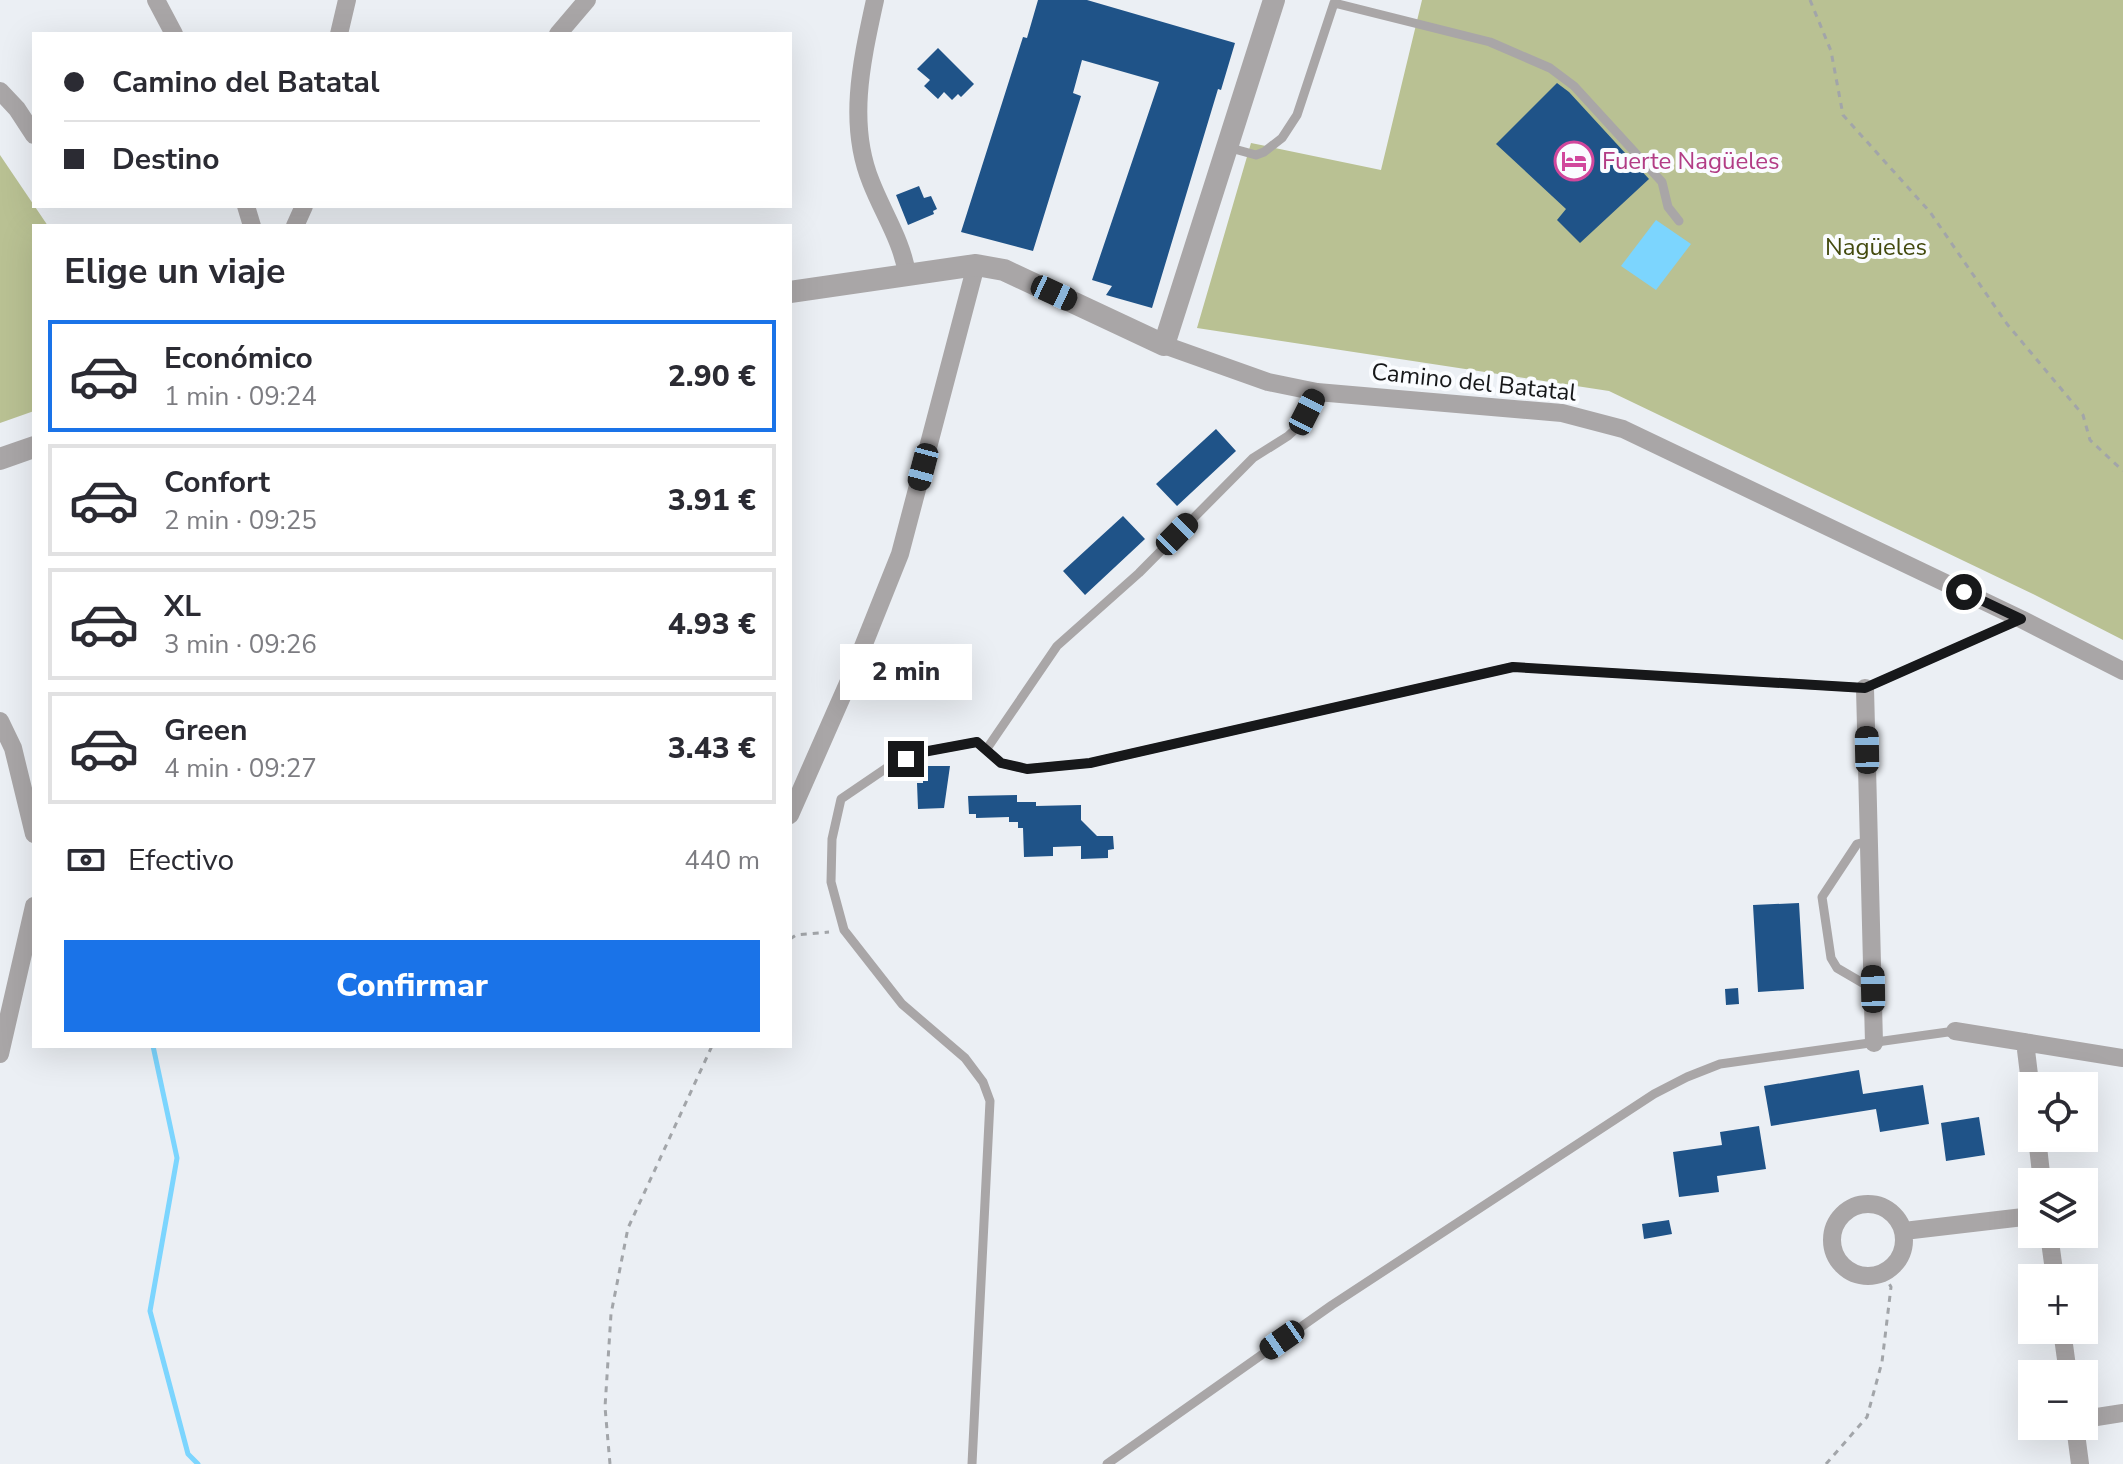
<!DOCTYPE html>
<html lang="es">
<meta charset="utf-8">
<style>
body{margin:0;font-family:"Nunito Sans",sans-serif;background:#f7f7f7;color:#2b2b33;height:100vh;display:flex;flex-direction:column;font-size:30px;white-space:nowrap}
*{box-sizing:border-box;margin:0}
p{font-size:26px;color:#7c7c81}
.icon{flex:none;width:44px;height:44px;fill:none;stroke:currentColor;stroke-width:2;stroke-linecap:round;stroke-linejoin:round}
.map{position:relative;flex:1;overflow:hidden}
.sheet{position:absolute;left:32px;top:224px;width:760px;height:824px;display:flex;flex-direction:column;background:#fff;border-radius:0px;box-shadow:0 8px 32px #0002}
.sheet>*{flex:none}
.banner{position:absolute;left:32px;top:32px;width:760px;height:176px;border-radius:0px;box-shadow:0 8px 32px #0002;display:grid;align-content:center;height:176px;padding:0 32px;background:#fff}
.tools{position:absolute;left:2018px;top:1072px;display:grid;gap:16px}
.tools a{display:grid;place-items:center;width:80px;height:80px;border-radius:0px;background:#fff;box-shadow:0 8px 32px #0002;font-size:40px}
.end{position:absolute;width:36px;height:36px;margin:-18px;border:10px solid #17181a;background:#fff;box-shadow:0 0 0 4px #fff}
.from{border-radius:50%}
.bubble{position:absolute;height:56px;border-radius:0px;background:#fff;box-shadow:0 8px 32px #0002;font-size:26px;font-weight:800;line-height:56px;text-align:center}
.car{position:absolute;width:24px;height:48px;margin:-24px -12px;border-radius:10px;box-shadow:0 0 6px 2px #0007;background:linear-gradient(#222 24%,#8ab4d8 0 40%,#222 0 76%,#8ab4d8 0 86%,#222 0)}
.banner b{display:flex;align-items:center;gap:28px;height:76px;font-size:30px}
.banner b+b{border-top:2px solid #e1e1e2}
.banner i{width:20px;height:20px;background:#2b2b33}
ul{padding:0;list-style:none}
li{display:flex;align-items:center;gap:24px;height:112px;margin:0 16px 12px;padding:0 16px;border:4px solid #e1e1e2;border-radius:0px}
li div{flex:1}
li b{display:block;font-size:30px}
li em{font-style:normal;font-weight:800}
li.active{border-color:#1a73e8}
li>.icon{width:72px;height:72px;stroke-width:1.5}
h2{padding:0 32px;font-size:36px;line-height:96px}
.pay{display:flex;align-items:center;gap:20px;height:88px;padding:0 32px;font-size:30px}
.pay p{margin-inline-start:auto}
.action{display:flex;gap:16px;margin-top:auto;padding:16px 32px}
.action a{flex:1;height:92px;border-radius:0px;background:#1a73e8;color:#fff;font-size:32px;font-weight:800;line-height:92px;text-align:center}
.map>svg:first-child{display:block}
</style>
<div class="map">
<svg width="2123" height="1464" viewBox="0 0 2123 1464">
<rect width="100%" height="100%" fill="#ebeff4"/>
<path fill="#b9c193" d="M1422,0h701v640l-88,-45 -426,-204 -412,-63 54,-185 130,27z
M0,155l48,71h-14v185l-34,12z"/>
<path fill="#7cd5fe" d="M1656,220l35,24 -35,46 -35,-24z"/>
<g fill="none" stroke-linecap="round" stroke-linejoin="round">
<path stroke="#7cd5fe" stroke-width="5" d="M153,1046l24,112 -27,153 38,143 10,10"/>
</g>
<path fill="#1f5388" d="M1038,0h49l148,43 -14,47 -3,-1 -66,219 -46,-13 6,-9 -20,-6 67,-198 -77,-22 -9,33 8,3 -48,155 -72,-19 62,-195 4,1z
M938,48l36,36 -13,13 -3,-3 -6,6 -8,-8 -6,7 -14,-13 6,-6 -13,-11z
M1557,83l12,9 80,87 -69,64 -23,-23 9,-11 -70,-65z
M919,186l5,12 7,-2 6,13 -4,2 1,3 -26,11 -12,-30z
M1216,429l20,22 -59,55 -21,-22z
M1123,516l22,23 -60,56 -22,-24z
M923,766h27l-6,42 -26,1 -1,-26h6z
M1017,795v7h19v4l45,-1v15l16,16h16l1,13 -6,1v8l-27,1v-13l-28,1v9l-29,1 -1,-29h-5v-6h-9v-5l-33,1v-4h-7l-1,-18z
M1799,903l5,86 -46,3 -5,-87z
M1738,988l1,16 -13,1 -1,-16z
M1859,1070l4,24 60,-9 6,39 -49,8 -4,-23 -105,17 -7,-40z
M1979,1117l6,38 -39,6 -5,-38z
M1759,1126l7,43 -49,7 2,16 -40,5 -6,-45 49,-7 -2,-13z
M1669,1220l3,14 -28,5 -2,-15z"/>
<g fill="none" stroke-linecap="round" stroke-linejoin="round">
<path stroke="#a2a5a9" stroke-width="3" stroke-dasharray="6 6" stroke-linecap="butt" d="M1810,0l21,51 12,64 87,97 77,112 76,91 7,25 33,31
M790,939l6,-4 33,-3
M610,1464l-5,-57 6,-93 17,-86 84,-182
M1826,1464l41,-47 15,-55 9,-75 -8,-14"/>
<path stroke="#a9a6a7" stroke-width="9" d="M1227,147l29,8 8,-3 18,-14 15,-23 37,-112 156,39 60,26 24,18 88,96 6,25 11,14
M986,750l71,-104 82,-73 114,-115 35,-22 13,-12 16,-32
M1869,841l-12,3 -35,53 9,61 6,10 36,21
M972,1464l18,-363 -7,-19 -18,-24 -63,-54 -58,-74 -13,-48 1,-43 9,-40 47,-32 35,-15 54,-10 24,21 26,6 63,-6 423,-96 352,21 156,-69
M1107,1464l225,-159 322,-211 33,-17 33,-13 235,-33"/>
<path stroke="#a9a6a7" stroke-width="18" d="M156,0l18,34
M875,0c-13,60 -28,123 -4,182 12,31 31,59 36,92
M339,34l8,-34
M558,34l29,-34
M0,91l17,18 17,26
M246,206l6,20
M295,226l9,-20
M1164,345l104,37 49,10 245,21 61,16 398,190 102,52
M1865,688l9,355
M0,721l13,27 21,86
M790,815l62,-141 48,-120 76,-289
M1955,1031l168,27
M2025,1042l7,57
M0,1054l34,-148
M2037,1138l5,44
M1832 1240a36 36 0 1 1 72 0a36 36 0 1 1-72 0Z
M1904,1231l128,-15
M2049,1234l6,44
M2062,1330l6,44
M2084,1419l39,-6
M2075,1426l5,38"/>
<path stroke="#a9a6a7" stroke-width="22" d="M790,292l186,-27 28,5 160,75 110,-345
M0,459l34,-12"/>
</g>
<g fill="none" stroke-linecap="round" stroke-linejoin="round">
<path stroke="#17181a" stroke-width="10" d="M906,759l17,-7 54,-10 24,21 26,6 63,-6 423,-96 352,21 156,-69 -57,-27"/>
</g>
<defs>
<symbol id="hotel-ring" viewBox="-11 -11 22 22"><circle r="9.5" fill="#fafcff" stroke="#d1479c" stroke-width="1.5"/><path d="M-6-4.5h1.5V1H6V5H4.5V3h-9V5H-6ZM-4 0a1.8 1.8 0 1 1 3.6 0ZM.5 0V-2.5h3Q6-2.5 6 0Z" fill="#d1479c"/></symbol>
</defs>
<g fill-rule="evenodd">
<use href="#hotel-ring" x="1552" y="139" width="44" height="44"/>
</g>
<g text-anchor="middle" stroke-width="8" stroke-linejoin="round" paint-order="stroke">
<g font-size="24" fill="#b23c85" stroke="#fafcff" text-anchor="start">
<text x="1602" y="169">Fuerte Nagüeles</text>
</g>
<g font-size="24" fill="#434a0e" stroke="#fafcff">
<text x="1876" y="255">Nagüeles</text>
</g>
<g font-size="24" fill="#17181a" stroke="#fafcff">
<text transform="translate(1474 382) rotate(6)" y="8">Camino del Batatal</text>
</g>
</g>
</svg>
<div class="tools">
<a><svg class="icon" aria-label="locate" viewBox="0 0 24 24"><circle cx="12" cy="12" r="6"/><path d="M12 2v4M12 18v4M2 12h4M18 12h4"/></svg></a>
<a><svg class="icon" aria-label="layers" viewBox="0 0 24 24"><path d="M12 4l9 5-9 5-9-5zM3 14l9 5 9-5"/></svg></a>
<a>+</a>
<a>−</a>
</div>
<i class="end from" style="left:1964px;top:592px"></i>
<i class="end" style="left:906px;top:759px"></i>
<div class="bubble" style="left:840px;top:644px;width:132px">2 min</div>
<i class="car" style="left:1054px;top:293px;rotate:115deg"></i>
<i class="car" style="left:1307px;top:412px;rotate:27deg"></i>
<i class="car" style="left:923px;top:467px;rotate:195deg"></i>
<i class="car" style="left:1177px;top:534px;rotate:45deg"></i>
<i class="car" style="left:1867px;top:750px;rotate:359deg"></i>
<i class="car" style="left:1873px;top:989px;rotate:359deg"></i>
<i class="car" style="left:1282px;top:1340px;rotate:235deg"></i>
<div class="banner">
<b><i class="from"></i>Camino del Batatal</b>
<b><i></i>Destino</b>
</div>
<section class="sheet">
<h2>Elige un viaje</h2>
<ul>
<li class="active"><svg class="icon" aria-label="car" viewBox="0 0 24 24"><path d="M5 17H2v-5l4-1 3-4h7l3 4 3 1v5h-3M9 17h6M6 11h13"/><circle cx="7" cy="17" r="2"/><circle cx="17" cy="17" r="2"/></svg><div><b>Económico</b><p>1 min · 09:24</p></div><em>2.90 €</em></li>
<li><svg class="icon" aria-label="car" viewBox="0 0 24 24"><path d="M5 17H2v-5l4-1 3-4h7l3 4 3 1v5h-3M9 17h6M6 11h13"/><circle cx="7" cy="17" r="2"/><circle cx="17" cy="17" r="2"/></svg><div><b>Confort</b><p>2 min · 09:25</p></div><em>3.91 €</em></li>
<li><svg class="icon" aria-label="car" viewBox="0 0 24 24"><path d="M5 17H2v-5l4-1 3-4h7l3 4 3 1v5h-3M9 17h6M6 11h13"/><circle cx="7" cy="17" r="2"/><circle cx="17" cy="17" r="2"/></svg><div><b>XL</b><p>3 min · 09:26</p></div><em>4.93 €</em></li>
<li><svg class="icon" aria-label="car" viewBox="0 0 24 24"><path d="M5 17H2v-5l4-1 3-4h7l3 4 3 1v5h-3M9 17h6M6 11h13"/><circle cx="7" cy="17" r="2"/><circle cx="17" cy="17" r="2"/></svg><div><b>Green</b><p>4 min · 09:27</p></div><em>3.43 €</em></li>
</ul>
<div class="pay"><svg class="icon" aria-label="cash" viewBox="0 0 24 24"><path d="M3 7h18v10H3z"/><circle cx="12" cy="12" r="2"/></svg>Efectivo<p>440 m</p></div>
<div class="action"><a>Confirmar</a></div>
</section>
</div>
